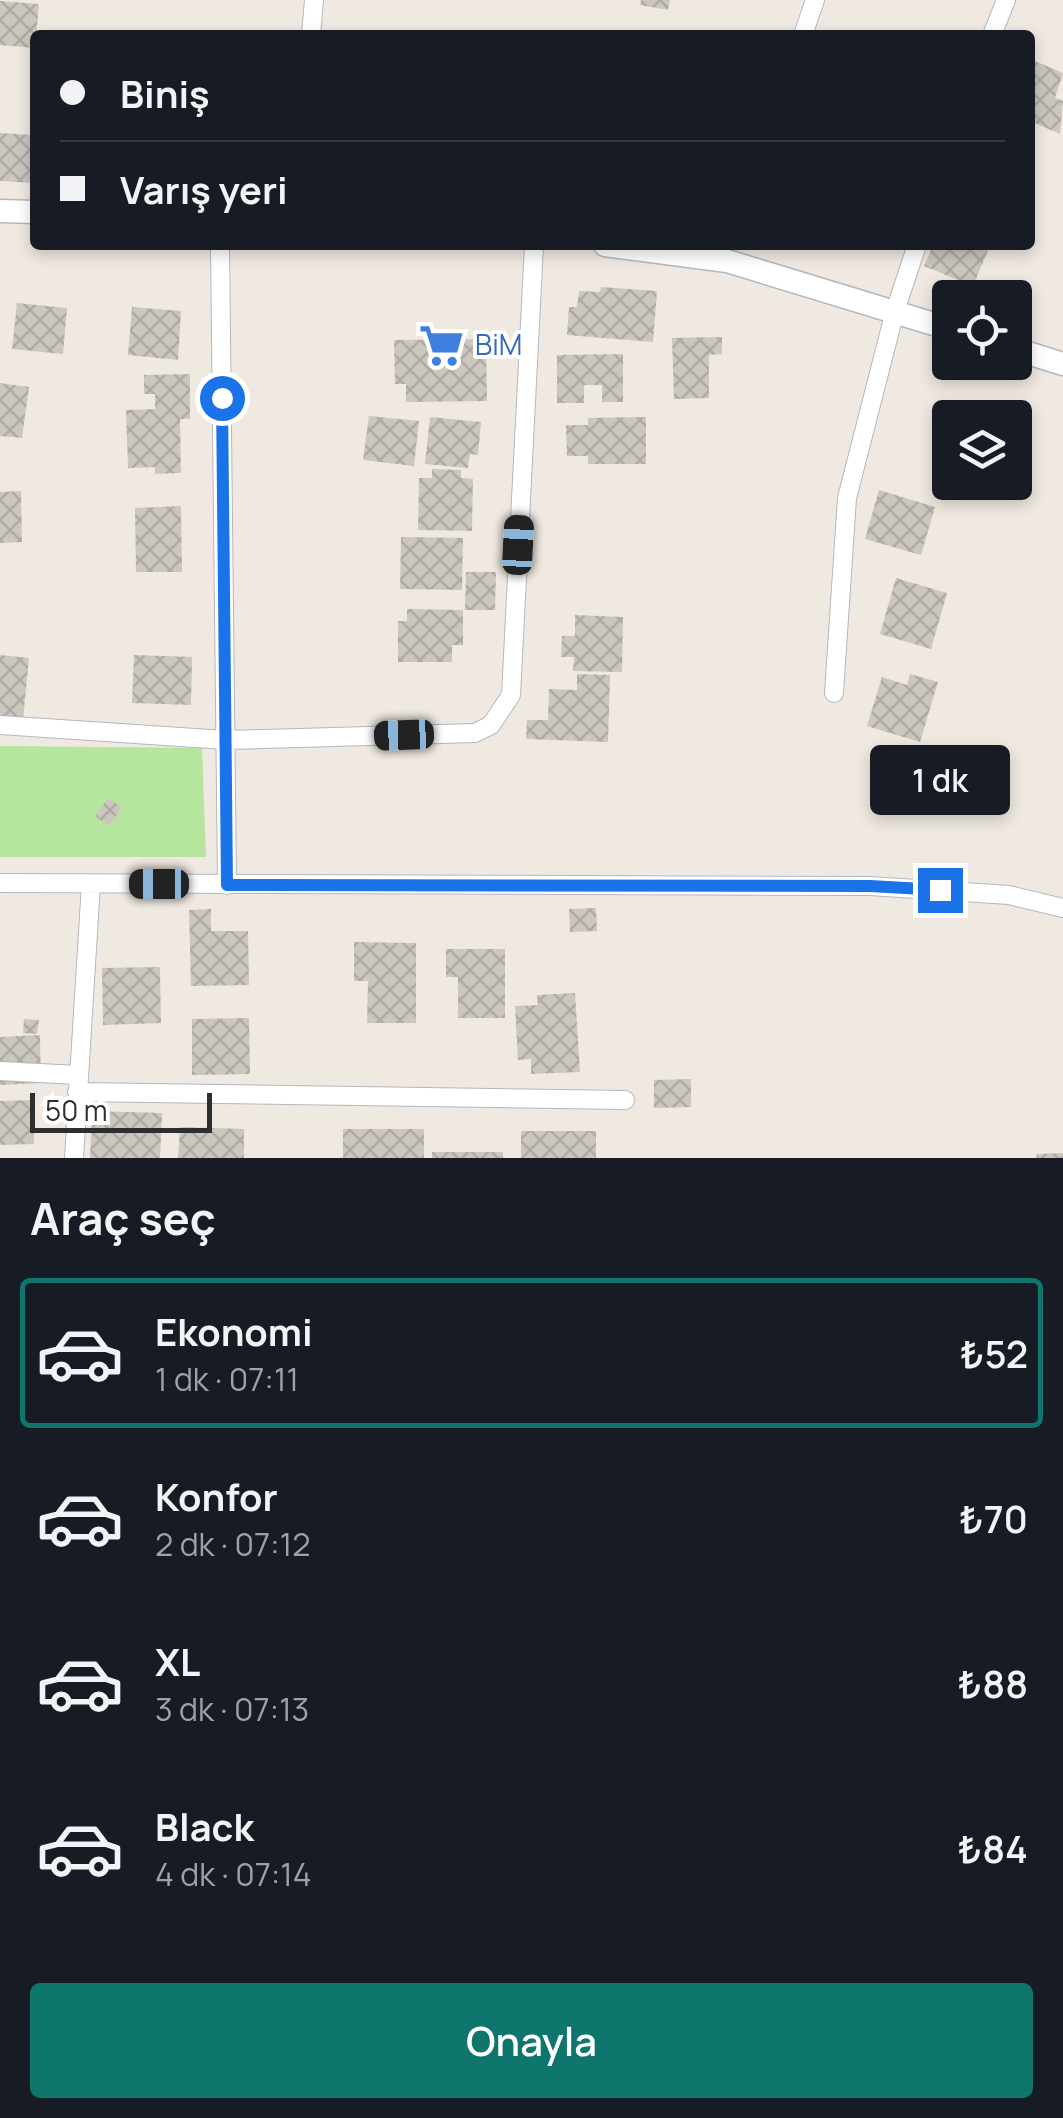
<!DOCTYPE html>
<html lang="tr">
<meta charset="utf-8">
<style>
body{margin:0;font-family:Manrope,sans-serif;background:#242831;color:#f1f3f6;height:100vh;display:flex;flex-direction:column;font-size:38px;white-space:nowrap}
*{box-sizing:border-box;margin:0}
p{font-size:32px;color:#9ea1a6}
.icon{flex:none;width:55px;height:55px;fill:none;stroke:currentColor;stroke-width:2;stroke-linecap:round;stroke-linejoin:round}
.map{position:relative;height:1158px;overflow:hidden}
.side{display:flex;flex-direction:column;background:#171b24;flex:1}
.side>*{flex:none}
.banner{position:absolute;left:30px;top:30px;width:1005px;height:220px;border-radius:10px;box-shadow:0 5px 15px #0003;display:grid;align-content:center;height:220px;padding:0 30px;background:#171b24}
.controls{position:absolute;left:932px;top:280px;display:grid;gap:20px}
.controls a{display:grid;place-items:center;width:100px;height:100px;border-radius:10px;background:#171b24;box-shadow:0 5px 15px #0003;font-size:50px}
.scale{position:absolute;left:30px;bottom:25px;width:182px;box-sizing:border-box;padding-left:10px;border:5px solid #2e2e2e;border-top:0;font-size:28px;line-height:35px;white-space:nowrap;color:#2e2e2e;-webkit-text-stroke:8px #fff;paint-order:stroke}
.end{position:absolute;width:45px;height:45px;margin:-22px;border:12px solid #1a73e8;background:#fff;box-shadow:0 0 0 5px #fff}
.from{border-radius:50%}
.bubble{position:absolute;height:70px;border-radius:10px;background:#171b24;box-shadow:0 5px 15px #0003;font-size:32px;font-weight:600;line-height:70px;text-align:center}
.car{position:absolute;width:30px;height:60px;margin:-30px -15px;border-radius:12px;box-shadow:0 0 8px 2px #0007;background:linear-gradient(#222 24%,#8ab4d8 0 40%,#222 0 76%,#8ab4d8 0 86%,#222 0)}
.banner b{display:flex;align-items:center;gap:35px;height:95px;font-size:38px}
.banner b+b{border-top:2px solid #363941}
.banner i{width:25px;height:25px;background:#f1f3f6}
ul{padding:0;list-style:none}
li{display:flex;align-items:center;gap:30px;height:150px;margin:0 20px 15px;padding:0 10px;border:5px solid transparent;border-radius:10px}
li div{flex:1}
li b{display:block;font-size:38px}
li em{font-style:normal;font-weight:600}
li.on{border-color:#0f766e}
li>.icon{width:90px;height:90px;stroke-width:1.5}
h2{padding:0 30px;font-size:45px;line-height:120px}
.action{display:flex;gap:20px;margin-top:auto;padding:20px 30px}
.action a{flex:1;height:115px;border-radius:10px;background:#0f766e;color:#fff;font-size:40px;font-weight:600;line-height:115px;text-align:center}
.map>svg:first-child{display:block}
</style>
<div class="map">
<svg width="1063" height="1158" viewBox="0 0 1063 1158">
<defs>
<pattern id="building-cross-hatch" width="8" height="8" patternUnits="userSpaceOnUse" patternTransform="scale(2.5)"><rect width="8" height="8" fill="#cbc7bf"/><path d="M0 0l8 8M0 8l8-8" fill="none" stroke="#afaba4"/></pattern>
</defs>
<rect width="100%" height="100%" fill="#efe9e1"/>
<path fill="#b6e59e" d="M0,746l202,2 4,109h-206z"/>
<path fill="url(#building-cross-hatch)" d="M641,0h29l-2,10 -28,-5z
M0,1l39,3 -4,44 -35,-3z
M1030,59l33,14 -8,25 8,3 -3,33 -30,-13z
M0,133l34,2 -2,48 -32,-2z
M933,245l56,3 -16,38 -49,-20z
M601,287l56,4 -4,51 -86,-7 2,-28h8l2,-16 21,1z
M17,303l50,5 -4,46 -51,-5z
M132,307l49,4 -3,49 -50,-5z
M722,337v17l-13,1v43l-35,1 -2,-61z
M486,339l1,62 -81,1v-18h-11l-1,-44z
M623,354v48h-21v-17h-18v18h-27v-48z
M190,374v45h-10l1,54 -26,1v-7l-27,1 -2,-58 29,-1v-15h-11v-19z
M0,383l29,4 -7,51 -22,-2z
M369,416l50,5 -5,45 -51,-6z
M430,417l51,5 -3,33 -8,-1 -2,14 -43,-4z
M646,417v47h-58v-8h-21l-1,-31h22v-7z
M432,469l29,1v8l12,1 -1,52 -54,-1 1,-52h13z
M879,490l56,17 -14,48 -56,-16z
M21,491l1,51 -22,1v-51z
M181,506l1,66h-46l-1,-64z
M401,537l62,1 -1,52 -62,-1z
M466,572h30l-1,38h-30z
M896,578l51,15 -16,56 -51,-15z
M407,609l56,1v35h-11v17h-54v-41h9z
M575,615l48,2 -1,55 -49,-1 1,-14h-13l1,-21h13z
M0,655l29,3 -6,61 -23,-2z
M134,655l58,2 -1,48 -59,-2z
M577,674l33,1 -2,67 -82,-3 1,-19h21l1,-31 28,1z
M910,674l28,8 -18,60 -53,-16 15,-49 25,8z
M108,798l14,9 -13,19 -14,-10z
M596,908l1,23 -27,1 -1,-23z
M211,909v22h37l1,54 -58,1 -2,-76z
M354,942l62,1v80h-49l1,-42h-14z
M446,949h59v69h-47v-41h-12z
M160,967l1,56 -58,2 -1,-57z
M575,993l5,79 -49,2v-15l-13,1 -3,-54 23,-1 -1,-10z
M249,1018l1,56 -58,1v-56z
M24,1019l15,1 -2,14 -14,-1z
M40,1035l1,48 -41,2v-48z
M691,1079v28l-37,1v-28z
M33,1100l1,44 -34,1v-44z
M92,1111l70,2 -2,45h-70z
M180,1127l64,2v29h-66z
M343,1129h81v29h-81z
M521,1131h75v27h-75z
M432,1152h71v6h-71z
M1063,1153v5h-26l-1,-4z"/>
<g fill="none" stroke-linecap="round" stroke-linejoin="round">
<defs>
<path id="minor" d="M311,35l3,-35
M803,35l12,-35
M992,35l14,-35
M220,245l7,640
M834,693l13,-195 48,-187 22,-66
M0,725l225,15 250,-7 16,-8 20,-30 23,-450
M0,883l870,3 139,9 54,13
M0,1071l78,4
M77,1092l548,8
M74,1158l17,-274"/>
<path id="tertiary" d="M0,211l35,1
M605,245l122,16 223,68
M1015,349l48,15"/>
</defs>
<use href="#minor" stroke="#b4b7c1" stroke-width="20"/>
<use href="#tertiary" stroke="#b4b7c1" stroke-width="25"/>
<use href="#minor" stroke="#fff" stroke-width="18"/>
<use href="#tertiary" stroke="#fff" stroke-width="22"/>
</g>
<g fill="none" stroke-linecap="round" stroke-linejoin="round">
<path stroke="#1a73e8" stroke-width="12" d="M222,398l5,487 643,1 70,4"/>
</g>
<defs>
<symbol id="supermarket-bare" viewBox="-9 -9 18 18"><path d="M-6-5.5h2.5l.6 2H6L4.5 2H-2.5L-4.4-4H-6ZM-1.5 3.2a1.3 1.3 0 1 0 .1 0ZM3 3.2a1.3 1.3 0 1 0 .1 0Z" fill="#3f7fe0" stroke="#fff" stroke-width="2.5" paint-order="stroke"/></symbol>
</defs>
<g fill-rule="evenodd">
<use href="#supermarket-bare" x="410" y="314" width="63" height="63"/>
</g>
<g text-anchor="middle" stroke-width="8" stroke-linejoin="round" paint-order="stroke">
<g font-size="28" fill="#366cbe" stroke="#fff" text-anchor="start">
<text x="475" y="355">BiM</text>
</g>
</g>
</svg>
<div class="controls">
<a><svg class="icon" aria-label="locate" viewBox="0 0 24 24"><circle cx="12" cy="12" r="6"/><path d="M12 2v4M12 18v4M2 12h4M18 12h4"/></svg></a>
<a><svg class="icon" aria-label="layers" viewBox="0 0 24 24"><path d="M12 4l9 5-9 5-9-5zM3 14l9 5 9-5"/></svg></a>
</div>
<div class="scale">50 m</div>
<i class="end from" style="left:222px;top:398px"></i>
<i class="end" style="left:940px;top:890px"></i>
<div class="bubble" style="left:870px;top:745px;width:140px">1 dk</div>
<i class="car" style="left:518px;top:545px;rotate:3deg"></i>
<i class="car" style="left:404px;top:735px;rotate:268deg"></i>
<i class="car" style="left:159px;top:884px;rotate:270deg"></i>
<div class="banner">
<b><i class="from"></i>Biniş</b>
<b><i></i>Varış yeri</b>
</div>
</div>
<section class="side">
<h2>Araç seç</h2>
<ul>
<li class="on"><svg class="icon" aria-label="car" viewBox="0 0 24 24"><path d="M5 17H2v-5l4-1 3-4h7l3 4 3 1v5h-3M9 17h6M6 11h13"/><circle cx="7" cy="17" r="2"/><circle cx="17" cy="17" r="2"/></svg><div><b>Ekonomi</b><p>1 dk · 07:11</p></div><em>₺52</em></li>
<li><svg class="icon" aria-label="car" viewBox="0 0 24 24"><path d="M5 17H2v-5l4-1 3-4h7l3 4 3 1v5h-3M9 17h6M6 11h13"/><circle cx="7" cy="17" r="2"/><circle cx="17" cy="17" r="2"/></svg><div><b>Konfor</b><p>2 dk · 07:12</p></div><em>₺70</em></li>
<li><svg class="icon" aria-label="car" viewBox="0 0 24 24"><path d="M5 17H2v-5l4-1 3-4h7l3 4 3 1v5h-3M9 17h6M6 11h13"/><circle cx="7" cy="17" r="2"/><circle cx="17" cy="17" r="2"/></svg><div><b>XL</b><p>3 dk · 07:13</p></div><em>₺88</em></li>
<li><svg class="icon" aria-label="car" viewBox="0 0 24 24"><path d="M5 17H2v-5l4-1 3-4h7l3 4 3 1v5h-3M9 17h6M6 11h13"/><circle cx="7" cy="17" r="2"/><circle cx="17" cy="17" r="2"/></svg><div><b>Black</b><p>4 dk · 07:14</p></div><em>₺84</em></li>
</ul>
<div class="action"><a>Onayla</a></div>
</section>
